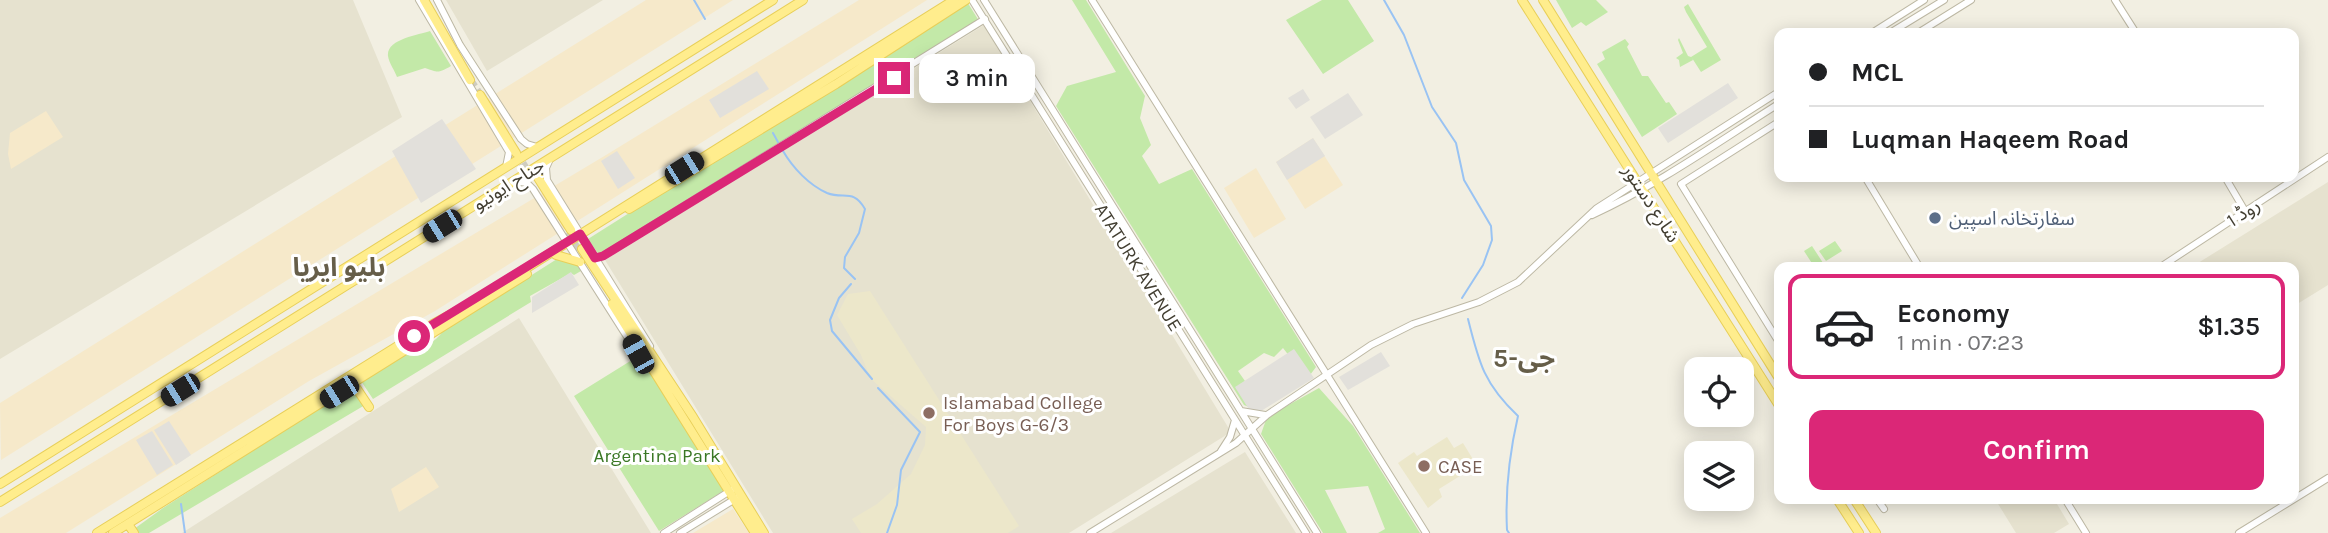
<!DOCTYPE html>
<meta charset="utf-8">
<style>
body{margin:0;font-family:Karla,"Noto Sans Arabic",sans-serif;background:#f2f2f2;color:#202124;height:100vh;display:flex;flex-direction:column;font-size:26px;white-space:nowrap}
*{box-sizing:border-box;margin:0}
p{font-size:23px;color:#757577}
.icon{flex:none;width:38px;height:38px;fill:none;stroke:currentColor;stroke-width:2;stroke-linecap:round;stroke-linejoin:round}
.map{position:relative;flex:1;overflow:hidden}
.panel{position:absolute;left:1774px;top:262px;width:525px;height:242px;display:flex;flex-direction:column;background:#fff;border-radius:14px;box-shadow:0 4px 18px #0003}
.panel>*{flex:none}
.hud{position:absolute;left:1774px;top:28px;width:525px;height:154px;border-radius:14px;box-shadow:0 4px 18px #0003;display:grid;align-content:center;height:154px;padding:0 35px;background:#fff}
.controls{position:absolute;left:1684px;top:357px;display:grid;gap:14px}
.controls a{display:grid;place-items:center;width:70px;height:70px;border-radius:14px;background:#fff;box-shadow:0 4px 18px #0003;font-size:35px}
.end{position:absolute;width:32px;height:32px;margin:-16px;border:9px solid #db2777;background:#fff;box-shadow:0 0 0 4px #fff}
.from{border-radius:50%}
.bubble{position:absolute;height:49px;border-radius:14px;background:#fff;box-shadow:0 4px 18px #0003;font-size:23px;font-weight:600;line-height:49px;text-align:center}
.car{position:absolute;width:21px;height:42px;margin:-21px -10px;border-radius:9px;box-shadow:0 0 5px 2px #0007;background:linear-gradient(#222 24%,#8ab4d8 0 40%,#222 0 76%,#8ab4d8 0 86%,#222 0)}
.hud b{display:flex;align-items:center;gap:24px;height:66px;font-size:26px}
.hud b+b{border-top:2px solid #e0e0e0}
.hud i{width:18px;height:18px;background:#202124}
ul{padding:12px 0 0;list-style:none}
li{display:flex;align-items:center;gap:21px;height:105px;margin:0 14px 10px;padding:0 21px;border:4px solid transparent;border-radius:14px}
li div{flex:1}
li b{display:block;font-size:26px}
li em{font-style:normal;font-weight:600}
li.active{border-color:#db2777}
li>.icon{width:63px;height:63px;stroke-width:1.5}
.button{display:flex;gap:14px;margin-top:auto;padding:14px 35px}
.button a{flex:1;height:80px;border-radius:14px;background:#db2777;color:#fff;font-size:28px;font-weight:600;line-height:80px;text-align:center}
.map>svg:first-child{display:block}
</style>
<div class="map">
<svg width="2328" height="533" viewBox="0 0 2328 533">
<rect width="100%" height="100%" fill="#f2efe2"/>
<path fill="#e6e2cf" d="M0,0h353l49,117 -402,242z
M446,0h157l-116,71z
M984,25l247,407 -162,101h-296l-168,-273z
M2328,182v103l-34,21v-38h-104z
M519,318l132,215h-469z
M1245,452l51,81h-185z
M1995,499h59l15,25 -15,9h-38z"/>
<path fill="#f6e9ca" d="M646,0h87l-732,460 -1,-57z
M859,0h68l-492,311 -126,70 -243,152h-66v-15l606,-363z
M46,111l17,26 -52,32 -3,-15 2,-21z
M1313,138l30,47 -38,24 -29,-47z
M1256,168l30,51 -32,19 -30,-50z
M426,467l13,20 -40,25 -8,-23z
M733,509l16,24h-56z"/>
<path fill="#ece7ca" d="M870,291l149,235 -11,7h-147l-9,-14 25,-15 34,-30 14,-29 1,-18 -55,-48 -10,-24 -24,-40 11,-21z
M1447,437l7,11 9,-5 11,18 -9,5 3,5 -29,18 3,8 -14,11 -30,-45 16,-11 3,4z"/>
<path fill="#c3e9a8" d="M966,0l13,21 -380,234 -11,-16z
M1072,0h14l59,96 -5,22 11,27 -9,11 17,28 33,-15 124,198 -9,12 -24,-31 -9,9 -10,-4 -26,18 16,23 -3,14 -7,-3 -188,-299 11,-20 49,-14z
M1322,0h26l26,41 -51,33 -37,-54z
M1556,0h40l12,12 -22,14 -5,-4 -9,6z
M1688,4l33,56 -20,12 -9,-14 1,2 -13,7 -1,-7 -3,-2 7,-5 -5,-13 1,-2 9,18 3,1 16,-10 -21,-35 -2,-5z
M430,31l21,35c-14,8 -13,6 -26,2l-28,9c-2,-6 -8,-14 -9,-21 -2,-17 31,-21 42,-25z
M1625,39l4,5 -2,3 15,29h6l18,27 3,-1 8,12 -35,23 -45,-73 8,-5 -3,-7z
M1835,241l7,10 -16,10 -7,-10z
M1812,246l13,20 -10,2 -11,-17z
M557,259l20,6 4,6 -7,4 -3,-2 -41,23 1,6 -158,97 -12,-18 46,-28c13,-3 29,-11 36,-22z
M640,355l85,135 -66,41 -85,-135z
M352,387l13,18 -216,128h-13l-2,-4 29,-21z
M1319,388l34,38 67,107h-42l7,-4 -17,-43 -43,4 22,43h-24l-62,-99 6,-17z"/>
<path fill="#e2e0db" d="M757,71l12,18 -49,29 -11,-18z
M1728,83l10,15 -70,45 -10,-15z
M1303,89l7,11 -14,9 -8,-11z
M1348,93l15,22 -38,24 -15,-22z
M442,119l34,50 -55,34 -29,-52z
M1313,138l12,18 -38,24 -11,-18z
M617,151l18,27 -17,11 -17,-28z
M571,272l8,13 -47,28v-16z
M1294,349l20,29 -61,38 -18,-29z
M1381,352l9,14 -42,24 -9,-13z
M169,421l22,34 -15,10 -22,-35z
M152,431l21,34 -16,10 -21,-35z"/>
<g fill="none" stroke-linecap="round" stroke-linejoin="round">
<path stroke="#99c3f3" stroke-width="2" d="M694,0l11,19
M1384,0l20,35 28,72 24,36 8,37 27,46 1,14 -9,25 -21,33
M773,133l6,11
M783,151c10,17 26,34 44,42 17,7 26,-5 38,16l-6,24 -14,24 -1,11 11,11
M851,284l-12,14 -9,22 2,11 40,48
M1468,319c11,44 16,65 50,97 -9,39 -13,75 -11,114l2,3
M878,388l42,44 -19,38 -4,35 -10,28
M181,504l4,29"/>
<path stroke="#cfccbf" stroke-width="8" stroke-dasharray="8 4" stroke-linecap="butt" d="M470,80l10,15
M516,153l17,27
M567,233l12,18"/>
<defs>
<path id="minor" d="M419,0l90,152 -3,15
M437,0l23,45 61,94 6,5 10,3
M972,0l334,533
M984,0l333,533
M1092,0l334,533
M2115,0l21,33
M1872,33l52,-33
M1890,33l54,-33
M1918,33l53,-33
M1780,121l-99,63 99,160
M550,159l-4,9 1,12 103,166
M1865,177l55,91
M2225,177l20,34
M514,181l13,2 6,6 105,165
M1592,215c66,-30 126,-73 188,-112
M595,258l8,-2 382,-237
M2159,268l169,-111
M1241,411l24,4
M1221,451l9,-14 5,-17
M1877,499l7,10
M2065,499l21,34
M664,533l69,-44
M680,533l60,-37
M1090,533l146,-90 31,-28 104,-70 42,-21 66,-22 39,-20 79,-74 183,-117
M2239,533l89,-55"/>
<path id="major" d="M424,0l46,80
M1522,0l258,407
M1543,0l237,380
M480,95l36,58
M537,176l34,54
M629,209l207,-125 130,-84
M582,249l111,168 71,116
M556,255l24,7
M612,304l143,229
M351,380l18,27
M0,484l773,-484
M1837,499l22,34
M1854,499l22,34
M0,502l803,-502
M128,524l6,9
M97,533l336,-209 30,-16 491,-308
M113,533l414,-259"/>
</defs>
<use href="#minor" stroke="#bdb8a4" stroke-width="8"/>
<use href="#major" stroke="#e8cf59" stroke-width="10"/>
<use href="#minor" stroke="#fff" stroke-width="6"/>
<use href="#major" stroke="#ffed8d" stroke-width="8"/>
</g>
<g fill="none" stroke-linecap="round" stroke-linejoin="round">
<path stroke="#db2777" stroke-width="9" d="M414,336l166,-102 15,24 8,-2 291,-178"/>
</g>
<circle fill="#5c6f8a" stroke="#fff" stroke-width="2.5" cx="1935" cy="218" r="7"/>
<g fill="#8d6e63" stroke="#fff" stroke-width="2.5">
<circle cx="929" cy="413" r="7"/>
<circle cx="1424" cy="466" r="7"/>
</g>
<g text-anchor="middle" stroke-width="6" stroke-linejoin="round" paint-order="stroke">
<g font-size="19" fill="#433f32" stroke="#fff">
<text transform="translate(508 184) rotate(-32)" y="7">جناح ایونیو</text>
<text transform="translate(1652 203) rotate(57)" y="7">شارع دستور</text>
<text transform="translate(2243 212) rotate(-33)" y="7">روڈ 1</text>
<text transform="translate(1139 267) rotate(58)" y="7">ATATURK AVENUE</text>
</g>
<g font-size="19" fill="#4e5e75" stroke="#fff" text-anchor="start">
<text x="1949" y="225">سفارتخانہ اسپین</text>
</g>
<g font-size="19" fill="#785e54" stroke="#fff" text-anchor="start">
<text x="943" y="409">Islamabad College<tspan x="943" dy="22">For Boys G-6/3</tspan></text>
<text x="1438" y="473">CASE</text>
</g>
<g font-size="19" fill="#397724" stroke="#fff">
<text x="657" y="462">Argentina Park</text>
</g>
<g font-size="26" font-weight="bold" fill="#665e49" stroke="#fff">
<text x="339" y="276">بلیو ایریا</text>
<text x="1524" y="367">جی-5</text>
</g>
</g>
</svg>
<div class="controls">
<a><svg class="icon" aria-label="locate" viewBox="0 0 24 24"><circle cx="12" cy="12" r="6"/><path d="M12 2v4M12 18v4M2 12h4M18 12h4"/></svg></a>
<a><svg class="icon" aria-label="layers" viewBox="0 0 24 24"><path d="M12 4l9 5-9 5-9-5zM3 14l9 5 9-5"/></svg></a>
</div>
<i class="end from" style="left:414px;top:336px"></i>
<i class="end" style="left:894px;top:78px"></i>
<div class="bubble" style="left:919px;top:54px;width:116px">3 min</div>
<i class="car" style="left:684px;top:168px;rotate:58deg"></i>
<i class="car" style="left:442px;top:226px;rotate:238deg"></i>
<i class="car" style="left:638px;top:354px;rotate:331deg"></i>
<i class="car" style="left:180px;top:390px;rotate:238deg"></i>
<i class="car" style="left:339px;top:392px;rotate:238deg"></i>
<div class="hud">
<b><i class="from"></i>MCL</b>
<b><i></i>Luqman Haqeem Road</b>
</div>
<section class="panel">
<ul>
<li class="active"><svg class="icon" aria-label="car" viewBox="0 0 24 24"><path d="M5 17H2v-5l4-1 3-4h7l3 4 3 1v5h-3M9 17h6M6 11h13"/><circle cx="7" cy="17" r="2"/><circle cx="17" cy="17" r="2"/></svg><div><b>Economy</b><p>1 min · 07:23</p></div><em>$1.35</em></li>
</ul>
<div class="button"><a>Confirm</a></div>
</section>
</div>
